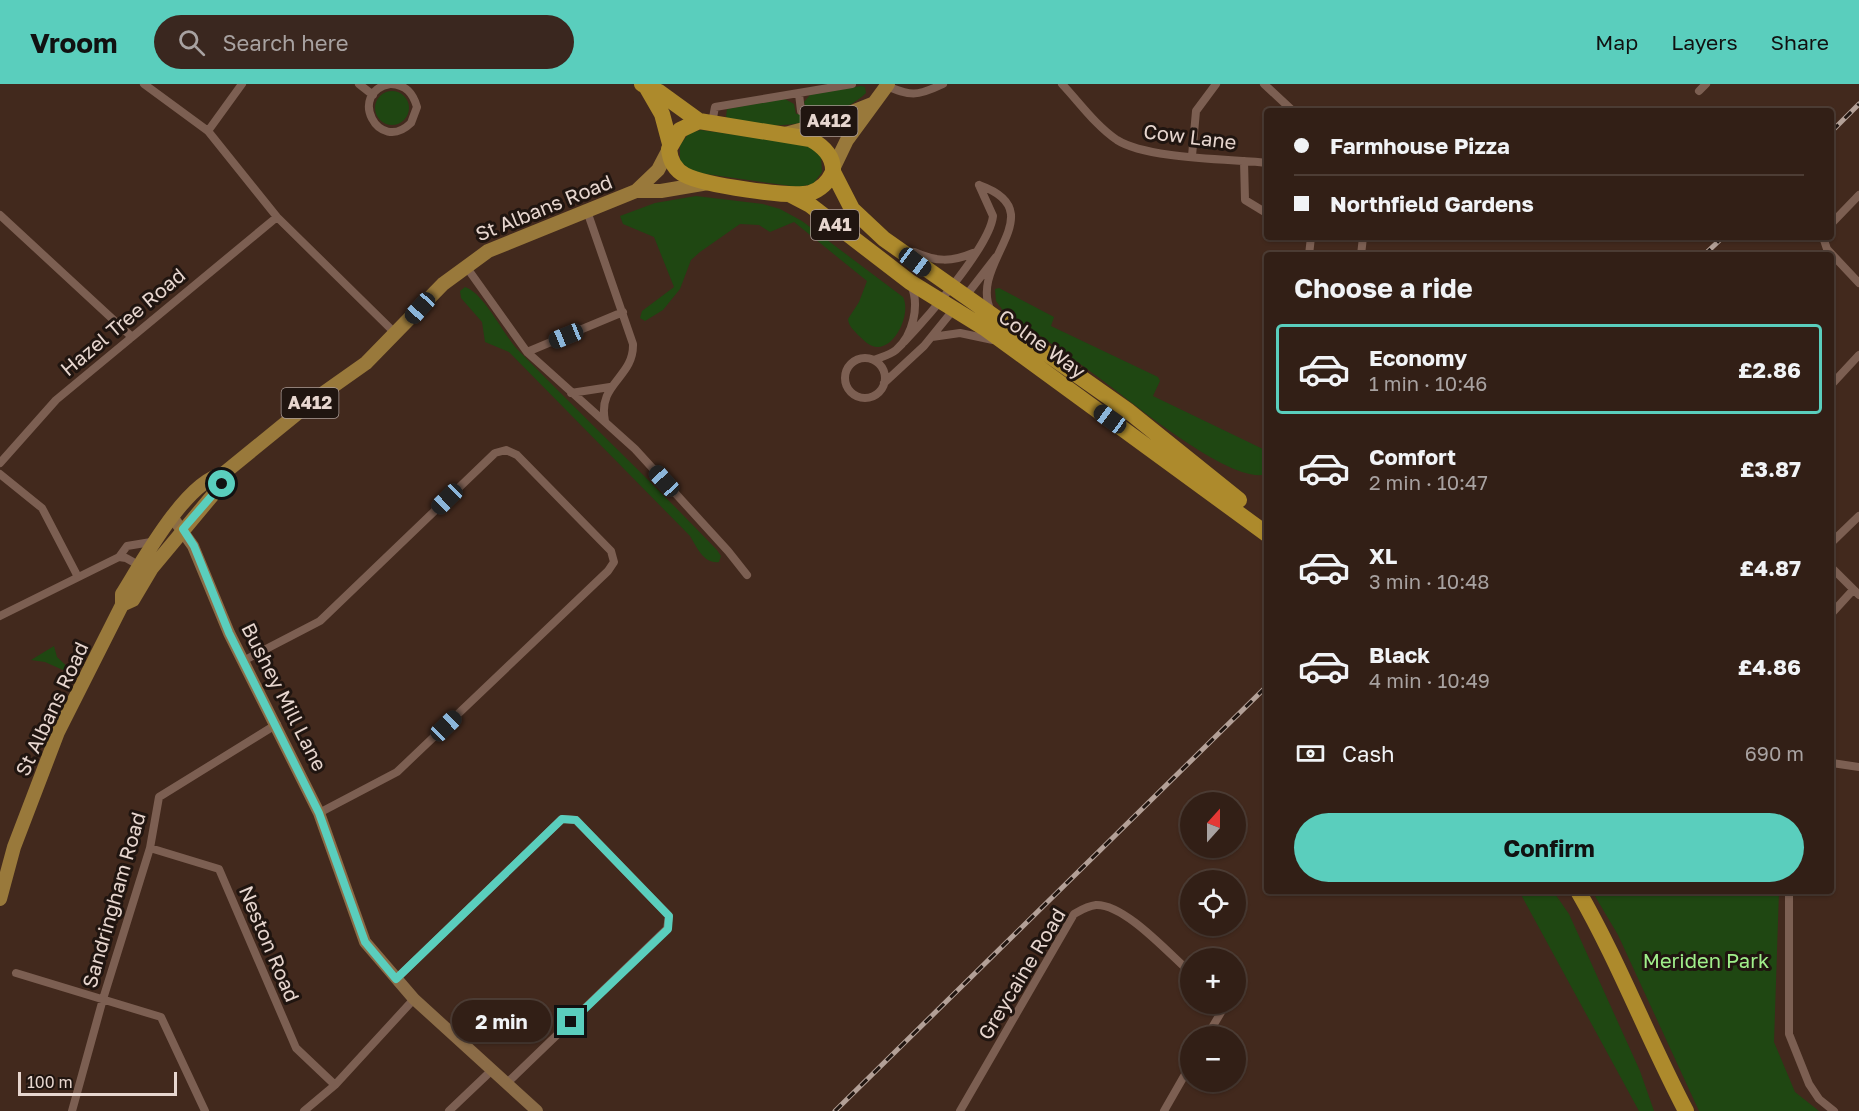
<!DOCTYPE html>
<meta charset="utf-8">
<style>
body{margin:0;font-family:"Golos Text",sans-serif;background:#3a271f;color:#f1f3f6;height:100vh;display:flex;flex-direction:column;font-size:22px;white-space:nowrap}
*{box-sizing:border-box;margin:0}
p{font-size:20px;color:#a8a2a1}
.icon{flex:none;width:33px;height:33px;fill:none;stroke:currentColor;stroke-width:2;stroke-linecap:round;stroke-linejoin:round}
.map{position:relative;flex:1;overflow:hidden}
.side{position:absolute;left:1264px;top:168px;width:570px;height:642px;display:flex;flex-direction:column;background:#321f16;border-radius:6px;box-shadow:0 2px 4px #0004,0 0 0 2px #4d3d35}
.side>*{flex:none}
.hud{position:absolute;left:1264px;top:24px;width:570px;height:132px;border-radius:6px;box-shadow:0 2px 4px #0004,0 0 0 2px #4d3d35;display:grid;align-content:center;height:132px;padding:0 30px;background:#321f16}
.needle{width:39px;rotate:21deg}
.tools{position:absolute;left:1180px;top:708px;display:grid;gap:12px}
.tools a{display:grid;place-items:center;width:66px;height:66px;border-radius:50%;background:#321f16;box-shadow:0 2px 4px #0004,0 0 0 2px #4d3d35;font-size:30px}
.scale{position:absolute;left:18px;bottom:15px;width:159px;box-sizing:border-box;padding-left:6px;border:3px solid #e7d6cf;border-top:0;font-size:16px;line-height:21px;white-space:nowrap;color:#e7d6cf;-webkit-text-stroke:4px #201510;paint-order:stroke}
.end{position:absolute;width:27px;height:27px;margin:-14px;border:8px solid #5acebd;background:#111;box-shadow:0 0 0 3px #111}
.from{border-radius:50%}
.bubble{position:absolute;height:42px;border-radius:21px;background:#321f16;box-shadow:0 2px 4px #0004,0 0 0 2px #4d3d35;font-size:20px;font-weight:700;line-height:42px;text-align:center}
.car{position:absolute;width:18px;height:36px;margin:-18px -9px;border-radius:8px;box-shadow:0 0 4px 2px #0007;background:linear-gradient(#222 24%,#8ab4d8 0 40%,#222 0 76%,#8ab4d8 0 86%,#222 0)}
.hud b{display:flex;align-items:center;gap:21px;height:57px;font-size:22px}
.hud b+b{border-top:2px solid #4d3d35}
.hud i{width:15px;height:15px;background:#f1f3f6}
ul{padding:0;list-style:none}
li{display:flex;align-items:center;gap:18px;height:90px;margin:0 12px 9px;padding:0 18px;border:3px solid transparent;border-radius:6px}
li div{flex:1}
li b{display:block;font-size:22px}
li em{font-style:normal;font-weight:700}
li.active{border-color:#5acebd}
li>.icon{width:54px;height:54px;stroke-width:1.5}
h2{padding:0 30px;font-size:27px;line-height:72px}
.pay{display:flex;align-items:center;gap:15px;height:66px;padding:0 30px;font-size:22px}
.pay p{margin-inline-start:auto}
.cta{display:flex;gap:12px;margin-top:auto;padding:12px 30px}
.cta a{flex:1;height:69px;border-radius:36px;background:#5acebd;color:#111;font-size:24px;font-weight:700;line-height:69px;text-align:center}
header{display:flex;align-items:center;gap:36px;box-sizing:border-box;height:84px;padding:0 30px;background:#5acebd;color:#111}
header strong{font-size:28px}
nav{display:flex;gap:33px;margin-inline-start:auto;font-size:21px}
.search{width:420px;height:54px;background:#3a271f;display:flex;align-items:center;gap:15px;box-sizing:border-box;padding:0 21px;border-radius:33px;color:#a8a2a1;font-size:22px}
.map>svg:first-child{display:block}
</style>
<header>
<strong>Vroom</strong>
<div class="search"><svg class="icon" aria-label="search" viewBox="0 0 24 24"><circle cx="10" cy="10" r="6"/><path d="M15 15l6 6"/></svg>Search here</div>
<nav><a>Map</a><a>Layers</a><a>Share</a></nav>
</header>
<div class="map">
<svg width="1859" height="1027" viewBox="0 0 1859 1027">
<rect width="100%" height="100%" fill="#42291d"/>
<path fill="#1f4712" d="M861,2l4,1 1,6c-30,29 -102,43 -140,24l1,-8 58,-10 9,5 2,10 11,-1 -3,-11 6,-7z
M375 24a17 17 0 1 1 34 0a17 17 0 1 1-34 0Z
M701,46l107,15 13,12 1,15 -9,12 -15,3 -106,-15 -12,-11v-16l9,-12z
M696,112l67,8 17,5 22,12 101,76c8,15 -6,49 -25,50 -9,0 -14,-7 -20,-12 -5,-6 -9,-8 -10,-16l11,-17 8,-21 -73,-59 -24,10 -11,-7 -19,-1 -40,28 -9,8 -11,29 -17,21 -18,11 -5,-3 2,-7 32,-24 -20,-50 -31,-13 -3,-8 35,-13z
M465,203c19,6 38,47 52,62 66,68 135,133 200,201l4,6 -2,6c-15,2 -22,-14 -29,-26l-181,-184 -24,-10 -3,-20 -21,-24 -1,-7z
M999,204l55,29 -3,9 107,51 2,4 -7,15 114,55v23c-35,12 -135,-72 -165,-94 -32,-24 -65,-46 -98,-68l-8,-11 -1,-12z
M54,562l3,11 16,15 -1,2 -27,-12 -14,-2z
M1519,807h34l16,23 71,157 14,40h-15z
M1592,807h187l-5,151 21,50 24,19h-120l-81,-176z"/>
<g fill="none" stroke-linecap="round" stroke-linejoin="round">
<path stroke="#7c5f52" stroke-width="8" d="M144,0l64,47 69,86 119,117
M359,0l14,11
M390,0c-43,8 -12,71 21,39l6,-16c-4,-14 -11,-22 -26,-23
M1062,0c17,18 34,42 55,56 30,19 112,19 151,23
M1264,0l29,27
M884,1c27,11 32,12 59,-1
M1699,7l7,-7
M799,10l2,17
M712,39l3,-16 137,-23
M208,47l34,-47
M1192,72l4,-45 20,-27
M1244,77l1,39 23,14
M979,101c77,27 -12,78 12,126
M587,127l46,133c1,34 -36,39 -28,77
M0,131l132,122
M1832,139l27,-28
M1823,153l4,12 32,34
M914,168c22,10 38,10 59,1
M1309,171l2,-18
M1361,171l2,-18
M465,181l62,87 108,97 93,102 19,24
M965,213l31,-40
M932,253l28,-4 33,7
M904,258c22,-23 86,-96 89,-126l-14,-31
M527,268l96,-40
M845 294a20 20 0 1 1 40 0a20 20 0 1 1-40 0Z
M874,276c7,-3 16,-5 22,-10 17,-14 24,-45 15,-65
M884,299l40,-37 30,-37
M1832,300l27,-29
M571,309l39,-6
M0,379l56,-63 221,-183
M0,390l42,34 36,69
M1832,458l27,-26
M119,473l8,-11 30,-5
M1832,484l27,27
M1832,529l21,-23
M0,532l119,-59 7,1 16,9
M243,577l77,-40 175,-168 11,-3 11,5 94,96 3,11 -6,9 -211,201 -78,41
M1832,679l27,4
M150,764l69,21 77,179 39,37
M1789,807v143l20,50 10,15 15,12
M16,889l145,44 44,94
M396,895l166,-160 14,1 93,96 -2,13 -161,155
M1207,952l19,-32
M72,1027l31,-112 47,-151 9,-51 118,-73
M304,1027l31,-26 79,-86
M449,1027l42,-40
M960,1027l114,-197c7,-4 13,-8 22,-9 29,-1 73,49 95,68
M1164,1027l27,-47"/>
<path stroke="#8b6c47" stroke-width="12" d="M173,434l20,28 36,87 90,180 46,129 49,57 123,112"/>
<path stroke="#99793b" stroke-width="14" d="M785,50l37,-10 50,-20
M834,83l13,-27 41,-56
M636,107h25l47,-8
M122,521l11,-5 19,-32 70,-84 1,-10
M0,815l14,-52 44,-115 64,-127v-11c20,-32 64,-113 101,-120l92,-75 51,-36 77,-79 45,-33 148,-60 22,-21 11,-21"/>
<path stroke="#ad8a2c" stroke-width="16" d="M642,0l17,8 40,29
M647,4l15,26 8,30
M699,37l111,18c13,7 24,17 23,33 -5,10 -11,17 -23,21 -20,5 -106,-8 -125,-18 -10,-5 -15,-15 -16,-26l11,-19z
M833,88l19,37 32,30 243,171 112,90
M789,110l21,11 100,77 76,47 282,206
M1578,807c41,71 70,148 108,220"/>
<defs>
<path id="rail" d="M1832,47l27,-27
M1704,171l19,-18
M835,1027l433,-426"/>
</defs>
<use href="#rail" stroke="#b3a097" stroke-width="5"/>
<use href="#rail" stroke="#201510" stroke-width="3" stroke-dasharray="9" stroke-linecap="butt"/>
</g>
<g fill="none" stroke-linecap="round" stroke-linejoin="round">
<path stroke="#5acebd" stroke-width="8" d="M222,400l-39,45 11,17 35,87 90,180 46,129 31,37 166,-160 14,1 93,96 -1,13 -97,93"/>
</g>
<g text-anchor="middle" stroke-width="6" stroke-linejoin="round" paint-order="stroke">
<g fill="#201510" stroke="#ab9c96" stroke-width="1.5">
<rect x="800.5" y="22" width="57" height="30" rx="4.5"/>
<rect x="811" y="126" width="48" height="30" rx="4.5"/>
<rect x="281.5" y="304" width="57" height="30" rx="4.5"/>
</g>
<g font-size="18" font-weight="bold" fill="#e7d6cf">
<text x="829" y="43">A412</text>
<text x="835" y="147">A41</text>
<text x="310" y="325">A412</text>
</g>
<g font-size="20" fill="#e7d6cf" stroke="#201510">
<text transform="translate(1190 53) rotate(7)" y="7">Cow Lane</text>
<text transform="translate(544 124) rotate(-22)" y="7">St Albans Road</text>
<text transform="translate(123 238) rotate(-40)" y="7">Hazel Tree Road</text>
<text transform="translate(1042 260) rotate(36)" y="7">Colne Way</text>
<text transform="translate(284 613) rotate(63)" y="7">Bushey Mill Lane</text>
<text transform="translate(52 625) rotate(-65)" y="7">St Albans Road</text>
<text transform="translate(114 816) rotate(-74)" y="7">Sandringham Road</text>
<text transform="translate(269 860) rotate(67)" y="7">Neston Road</text>
<text transform="translate(1022 890) rotate(-59)" y="7">Greycaine Road</text>
</g>
<g font-size="20" fill="#a0ef8a" stroke="#201510">
<text x="1706" y="884">Meriden Park</text>
</g>
</g>
</svg>
<div class="tools">
<a><svg class="needle" viewBox="-14 -14 28 28"><path d="M0-13l5 13h-10z" fill="#e53935"/><path d="M0 13l5-13h-10z" fill="#a8a2a1"/></svg></a>
<a><svg class="icon" aria-label="locate" viewBox="0 0 24 24"><circle cx="12" cy="12" r="6"/><path d="M12 2v4M12 18v4M2 12h4M18 12h4"/></svg></a>
<a>+</a>
<a>−</a>
</div>
<div class="scale">100 m</div>
<i class="end from" style="left:222px;top:400px"></i>
<i class="end" style="left:571px;top:938px"></i>
<div class="bubble" style="left:452px;top:916px;width:99px">2 min</div>
<i class="car" style="left:915px;top:178px;rotate:127deg"></i>
<i class="car" style="left:420px;top:224px;rotate:222deg"></i>
<i class="car" style="left:566px;top:252px;rotate:248deg"></i>
<i class="car" style="left:1110px;top:335px;rotate:306deg"></i>
<i class="car" style="left:664px;top:397px;rotate:318deg"></i>
<i class="car" style="left:447px;top:415px;rotate:226deg"></i>
<i class="car" style="left:446px;top:642px;rotate:46deg"></i>
<div class="hud">
<b><i class="from"></i>Farmhouse Pizza</b>
<b><i></i>Northfield Gardens</b>
</div>
<section class="side">
<h2>Choose a ride</h2>
<ul>
<li class="active"><svg class="icon" aria-label="car" viewBox="0 0 24 24"><path d="M5 17H2v-5l4-1 3-4h7l3 4 3 1v5h-3M9 17h6M6 11h13"/><circle cx="7" cy="17" r="2"/><circle cx="17" cy="17" r="2"/></svg><div><b>Economy</b><p>1 min · 10:46</p></div><em>£2.86</em></li>
<li><svg class="icon" aria-label="car" viewBox="0 0 24 24"><path d="M5 17H2v-5l4-1 3-4h7l3 4 3 1v5h-3M9 17h6M6 11h13"/><circle cx="7" cy="17" r="2"/><circle cx="17" cy="17" r="2"/></svg><div><b>Comfort</b><p>2 min · 10:47</p></div><em>£3.87</em></li>
<li><svg class="icon" aria-label="car" viewBox="0 0 24 24"><path d="M5 17H2v-5l4-1 3-4h7l3 4 3 1v5h-3M9 17h6M6 11h13"/><circle cx="7" cy="17" r="2"/><circle cx="17" cy="17" r="2"/></svg><div><b>XL</b><p>3 min · 10:48</p></div><em>£4.87</em></li>
<li><svg class="icon" aria-label="car" viewBox="0 0 24 24"><path d="M5 17H2v-5l4-1 3-4h7l3 4 3 1v5h-3M9 17h6M6 11h13"/><circle cx="7" cy="17" r="2"/><circle cx="17" cy="17" r="2"/></svg><div><b>Black</b><p>4 min · 10:49</p></div><em>£4.86</em></li>
</ul>
<div class="pay"><svg class="icon" aria-label="cash" viewBox="0 0 24 24"><path d="M3 7h18v10H3z"/><circle cx="12" cy="12" r="2"/></svg>Cash<p>690 m</p></div>
<div class="cta"><a>Confirm</a></div>
</section>
</div>
